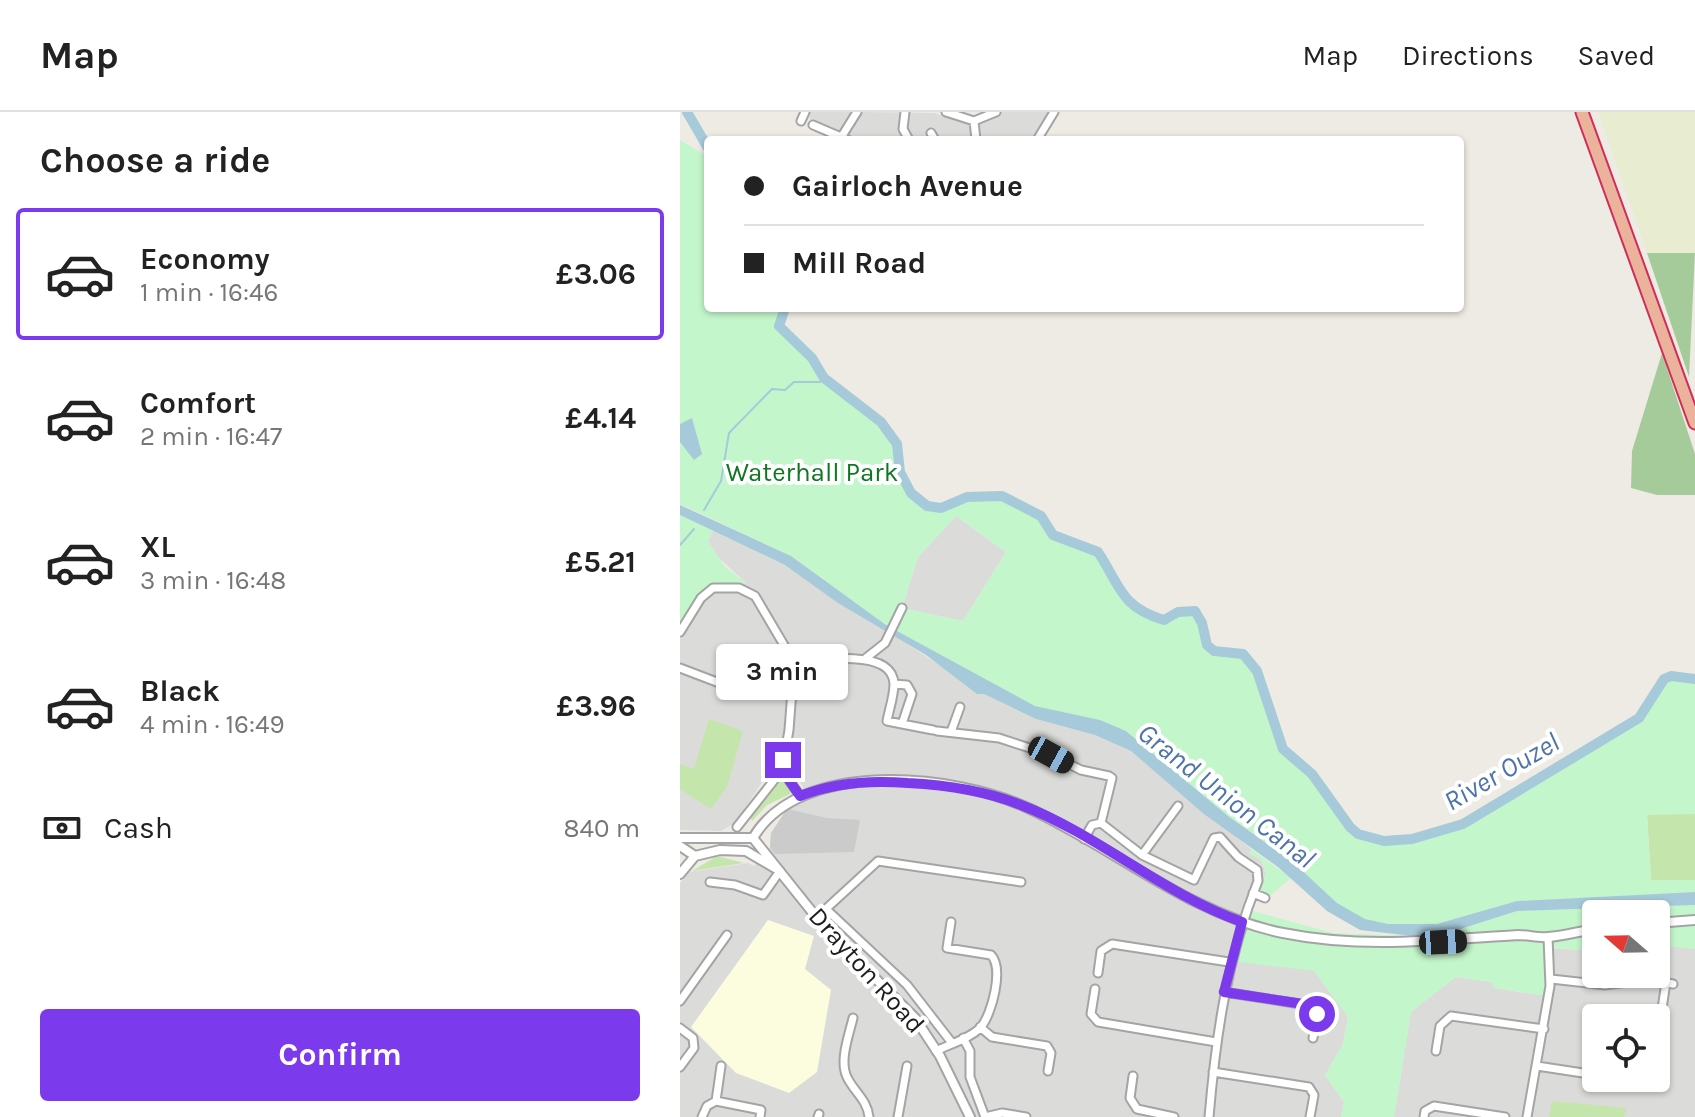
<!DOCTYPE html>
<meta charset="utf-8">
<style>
body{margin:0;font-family:Karla,sans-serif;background:#f6f6f6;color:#222;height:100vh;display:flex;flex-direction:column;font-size:30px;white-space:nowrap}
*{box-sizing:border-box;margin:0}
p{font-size:26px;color:#767676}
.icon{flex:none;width:44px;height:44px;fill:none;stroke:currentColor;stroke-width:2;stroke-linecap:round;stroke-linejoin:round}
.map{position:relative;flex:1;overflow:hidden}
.drawer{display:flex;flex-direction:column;background:#fff;width:680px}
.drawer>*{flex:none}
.top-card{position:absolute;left:24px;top:24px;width:760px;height:176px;border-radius:8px;box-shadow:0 2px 6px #0004;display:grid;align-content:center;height:176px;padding:0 40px;background:#fff}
.needle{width:52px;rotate:290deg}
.controls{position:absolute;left:902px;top:788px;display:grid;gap:16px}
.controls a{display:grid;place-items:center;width:88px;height:88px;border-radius:8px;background:#fff;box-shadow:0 2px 6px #0004;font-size:40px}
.end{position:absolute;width:36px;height:36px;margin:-18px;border:10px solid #7c3aed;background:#fff;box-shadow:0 0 0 4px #fff}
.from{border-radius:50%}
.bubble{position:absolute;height:56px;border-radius:8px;background:#fff;box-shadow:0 2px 6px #0004;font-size:26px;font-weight:700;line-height:56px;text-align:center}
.car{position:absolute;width:24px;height:48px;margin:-24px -12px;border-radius:10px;box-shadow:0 0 6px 2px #0007;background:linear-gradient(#222 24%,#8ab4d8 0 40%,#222 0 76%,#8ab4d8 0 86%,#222 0)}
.top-card b{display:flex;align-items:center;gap:28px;height:76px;font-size:30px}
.top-card b+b{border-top:2px solid #e0e0e0}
.top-card i{width:20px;height:20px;background:#222}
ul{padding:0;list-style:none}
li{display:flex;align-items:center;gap:24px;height:132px;margin:0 16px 12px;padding:0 24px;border:4px solid transparent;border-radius:8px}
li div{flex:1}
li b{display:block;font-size:30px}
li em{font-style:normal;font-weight:700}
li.on{border-color:#7c3aed}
li>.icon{width:72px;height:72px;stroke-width:1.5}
h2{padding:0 40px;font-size:36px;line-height:96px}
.pay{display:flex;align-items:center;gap:20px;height:88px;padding:0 40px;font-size:30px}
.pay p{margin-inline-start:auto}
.button{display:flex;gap:16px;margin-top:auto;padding:16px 40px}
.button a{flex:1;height:92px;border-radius:8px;background:#7c3aed;color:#fff;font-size:32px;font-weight:700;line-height:92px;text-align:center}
header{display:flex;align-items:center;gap:48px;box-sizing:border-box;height:112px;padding:0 40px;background:#fff;border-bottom:2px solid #e0e0e0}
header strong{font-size:38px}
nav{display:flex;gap:44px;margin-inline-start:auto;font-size:28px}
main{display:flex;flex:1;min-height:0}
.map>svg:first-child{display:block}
</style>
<header>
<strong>Map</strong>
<nav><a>Map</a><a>Directions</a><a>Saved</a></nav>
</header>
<main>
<section class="drawer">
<h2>Choose a ride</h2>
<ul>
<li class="on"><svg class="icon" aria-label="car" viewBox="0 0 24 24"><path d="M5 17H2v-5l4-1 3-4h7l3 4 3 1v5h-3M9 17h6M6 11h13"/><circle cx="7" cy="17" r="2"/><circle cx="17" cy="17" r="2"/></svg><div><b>Economy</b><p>1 min · 16:46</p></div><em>£3.06</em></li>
<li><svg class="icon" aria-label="car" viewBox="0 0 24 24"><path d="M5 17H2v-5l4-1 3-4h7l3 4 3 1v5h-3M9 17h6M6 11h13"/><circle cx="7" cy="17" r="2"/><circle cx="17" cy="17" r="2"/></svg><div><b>Comfort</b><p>2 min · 16:47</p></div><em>£4.14</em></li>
<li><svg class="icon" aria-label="car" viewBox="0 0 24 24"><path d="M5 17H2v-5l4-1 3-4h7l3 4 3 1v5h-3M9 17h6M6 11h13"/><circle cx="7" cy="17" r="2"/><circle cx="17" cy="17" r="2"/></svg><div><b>XL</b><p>3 min · 16:48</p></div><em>£5.21</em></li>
<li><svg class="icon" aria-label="car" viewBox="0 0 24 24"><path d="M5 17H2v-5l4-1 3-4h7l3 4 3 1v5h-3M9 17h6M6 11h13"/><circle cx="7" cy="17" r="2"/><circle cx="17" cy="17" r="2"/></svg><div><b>Black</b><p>4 min · 16:49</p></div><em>£3.96</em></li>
</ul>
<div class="pay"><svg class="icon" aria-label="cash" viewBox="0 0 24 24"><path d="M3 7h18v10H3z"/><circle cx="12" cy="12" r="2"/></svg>Cash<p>840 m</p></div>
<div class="button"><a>Confirm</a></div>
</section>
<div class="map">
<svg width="1015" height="1005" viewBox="0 0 1015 1005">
<rect width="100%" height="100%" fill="#eeebe4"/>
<path fill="#dbdbda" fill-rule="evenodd" d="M129,0h43l-12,19 -30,-9z
M181,0l73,1 37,11 28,-12h53l-19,28h-183l-5,-5z
M276,404l50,36 -43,69 -61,-13 16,-51z
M33,419l72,34 199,129 52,25 59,16 36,16 120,98 -1,4 10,5 7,17 -2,11 -3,5 -4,-1 -9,20 65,60 34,47 -5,27 -18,31 19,27 -3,15h-661v-234l9,-11 59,-9 6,3 16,-19 1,-14 16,-24 19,-11 -4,-13 -16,-17 -12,-4 -39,59 -14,8 -41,-1v-195l28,-41 20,-5 12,4 5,-11 -27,-25 -10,-16z
M982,832l33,5v168h-301l17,-106 45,-34 35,5 4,6 57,9v-49l44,3v23h60v-29zM916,906h60v60h-60z"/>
<path fill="#fbfdde" d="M88,808l46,16 -9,33 26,21 -14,82 -28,21 -53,-20 -45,-46z"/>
<path fill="#cbcbcb" d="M107,697l40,9 33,2 -6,32 -79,2 -5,-7 1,-14z"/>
<path fill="#e8ecd0" d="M918,0h97v141h-48z"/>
<path fill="#c4e6ac" d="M29,607l34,12 -16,56 -16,22 -31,-20v-25l14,5z
M100,666l11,10 -1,6 -23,11 -15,16 -2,-6z
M967,702h48v66h-44z
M37,744l27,7 -52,8z
M872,989l74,7 -2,9h-75z"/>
<path fill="#a6cb9b" d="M967,141h48l-6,124z
M982,241l33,101v41h-38l-26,-7 1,-37z"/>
<path fill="#c3f6cb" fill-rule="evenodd" d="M0,28l28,17v151h77l-6,18 33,32 12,20 44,32 26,27 6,35 18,28 23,8 26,-11 35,-1 39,20 12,19 45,17c22,33 22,55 66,67l24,-10 7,2 7,12 5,22c14,11 31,4 44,17l32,87 29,25 38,53 8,7 26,7 28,-2 51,-15 176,-106 25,-39 7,-3 24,2v136l-48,1 4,65h44v12l-178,9 -79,23h-50l-23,-5 -28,-16 -43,-40 -66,-47 -102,-85 -26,-11 -65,-14 -149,-81 -95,-69 -111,-52zM276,404l50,36 -43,69 -61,-13 16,-51z
M0,403l33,16 -5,10 17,26 20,15 -2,4c-35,-7 -47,11 -63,39z
M571,737l40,29 -21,18 -10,-4 6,-21 -6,-12 -11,-5z
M1015,793v44l-39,-4v-31h-60v37l-50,-4v49l-51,-8 -4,-6 -35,-5 -45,35 -17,105h-53l3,-15 -19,-27 18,-31 5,-27 -34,-46 -82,-10 17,-51 84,23 80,3 38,-4 66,-21z"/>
<path fill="#a6cad9" d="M12,306l10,36 -8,6 -14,-18v-18z
M0,393l111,51 95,69 149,81 65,14 26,11 102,85 66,47 43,40 28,16 23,5h49l80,-23 178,-9v13l-178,6 -66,21 -38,4 -53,-6 -33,-19 -49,-44 -74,-53 -73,-63 -36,-16 -59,-16 -52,-25h-7l-51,-39 -88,-52 -53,-38 -105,-50z"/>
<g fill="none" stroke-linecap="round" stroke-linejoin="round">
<path stroke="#a6cad9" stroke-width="2" d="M24,398l17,-29 8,-48 43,-44 13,1 9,-8h26l3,-8
M0,433l14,-16"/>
<path stroke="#a6cad9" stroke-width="10" d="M7,0l21,36
M105,196l-6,18 33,32 12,20 57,44 16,22 3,28 11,21 16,13 14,2 26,-11 35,-1 39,20 12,19 45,17c22,33 22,55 66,68l14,-8 17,-1 7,12 5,22 7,6 29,3 14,17 26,78 29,25 38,53 8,7 26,7 28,-2 51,-15 176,-106 25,-39 7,-3 24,3"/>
<defs>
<path id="minor" d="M225,0l-2,17 6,11
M266,0l28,9 22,-9
M121,9l4,-9
M294,9l2,19
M133,13l35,15
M251,21l4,7
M162,24l15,-24
M357,28l17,-28
M0,520l21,-34 12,-10h26l16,8 36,61 3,7 -5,66 -7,40 18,26
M186,546l19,-15 17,-35
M114,552c24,-4 99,-17 100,20 0,12 -5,26 -7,37l15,3 10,-30 -5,-9 -13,-1
M0,556l42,16
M222,612l31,6
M257,619l62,7 52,17 30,15 28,6 3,2 -11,45
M271,620l9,-25
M57,715l45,-57
M404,727l8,-14 9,-2 41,32 52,25 20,-42 6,-1 18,20 19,13 1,11c-31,77 -42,154 -49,236
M462,743l36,-49
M30,770l25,3 28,10 17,-24
M573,781l12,5
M146,797l81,76 45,58
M136,806l62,-57 143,21
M418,861l3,-22 11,-7 117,18
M871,867l54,6 43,-6 25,5
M415,877l-4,25 7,8 118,20
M544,880l89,14 4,8 -4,24
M0,889l47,-66
M173,906c-4,17 -14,43 -6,59 7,15 20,22 22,40
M300,915l12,10 55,9 4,7 -3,18
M0,916l13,10 1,10 -14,19
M979,917l7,-47
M283,926l7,13v26l15,40
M256,939c14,-7 35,-13 45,-24 11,-13 23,-59 10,-72l-44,-7 4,-26
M756,939l4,-25 11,-10 93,13
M976,942l3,-19
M857,954l59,9
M533,960l96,15 5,8 -4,22
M453,964l-3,22 7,11 37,8
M936,966h16
M36,989l5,-35
M22,1005l5,-11 9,-5 45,9 -1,7
M138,1005l1,-3
M218,1005l9,-51
M305,1005l17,-4 24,4
M744,1005l1,-6 9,-5 71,11
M847,1005l23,-131 -2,-49"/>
<path id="tertiary" d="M0,726h73
M73,726c47,-80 202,-64 275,-30 86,39 160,106 255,125 79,16 155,7 235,2 10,0 21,3 30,2 16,-1 32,-6 48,-8
M73,726l72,90 90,90 25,38 30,61
M0,734l15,10
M15,744l25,-6 26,1 29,17
M0,762l15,-18
M976,811l39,-3"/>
<path id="trunk" d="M902,0l113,311"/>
</defs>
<use href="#minor" stroke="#a4a4a4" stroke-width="11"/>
<use href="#tertiary" stroke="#a4a4a4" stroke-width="12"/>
<use href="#trunk" stroke="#d02d59" stroke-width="15"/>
<use href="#minor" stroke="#fff" stroke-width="7"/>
<use href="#tertiary" stroke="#fff" stroke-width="8"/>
<use href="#trunk" stroke="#ecb39c" stroke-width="11"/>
</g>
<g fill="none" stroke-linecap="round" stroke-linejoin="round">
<path stroke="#7c3aed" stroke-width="10" d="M103,648l-1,10 18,26c35,-14 71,-16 108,-13 38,2 78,8 113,22 78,30 142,89 221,117l-18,70 86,13 7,9"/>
</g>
<g text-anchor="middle" stroke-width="8" stroke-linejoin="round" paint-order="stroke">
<g font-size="26" fill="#117621" stroke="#fff">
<text x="132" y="369">Waterhall Park</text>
</g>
<g font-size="26" fill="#1d1d1d" stroke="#fff">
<text transform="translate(187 858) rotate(48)" y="9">Drayton Road</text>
</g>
<g font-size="28" font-style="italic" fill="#4f75a8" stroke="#fff">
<text transform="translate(821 659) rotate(-30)" y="10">River Ouzel</text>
<text transform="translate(547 683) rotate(38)" y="10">Grand Union Canal</text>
</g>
</g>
</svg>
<div class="controls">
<a><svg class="needle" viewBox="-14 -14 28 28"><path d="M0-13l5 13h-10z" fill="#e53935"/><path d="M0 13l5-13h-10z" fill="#767676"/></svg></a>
<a><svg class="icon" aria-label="locate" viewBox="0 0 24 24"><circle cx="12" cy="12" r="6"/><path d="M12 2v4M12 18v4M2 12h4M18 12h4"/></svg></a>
</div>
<i class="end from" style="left:637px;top:902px"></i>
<i class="end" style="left:103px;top:648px"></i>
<div class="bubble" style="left:36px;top:532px;width:132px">3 min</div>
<i class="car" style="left:371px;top:643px;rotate:119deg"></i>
<i class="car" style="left:763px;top:830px;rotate:87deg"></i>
<div class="top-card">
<b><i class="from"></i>Gairloch Avenue</b>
<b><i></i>Mill Road</b>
</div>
</div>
</main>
